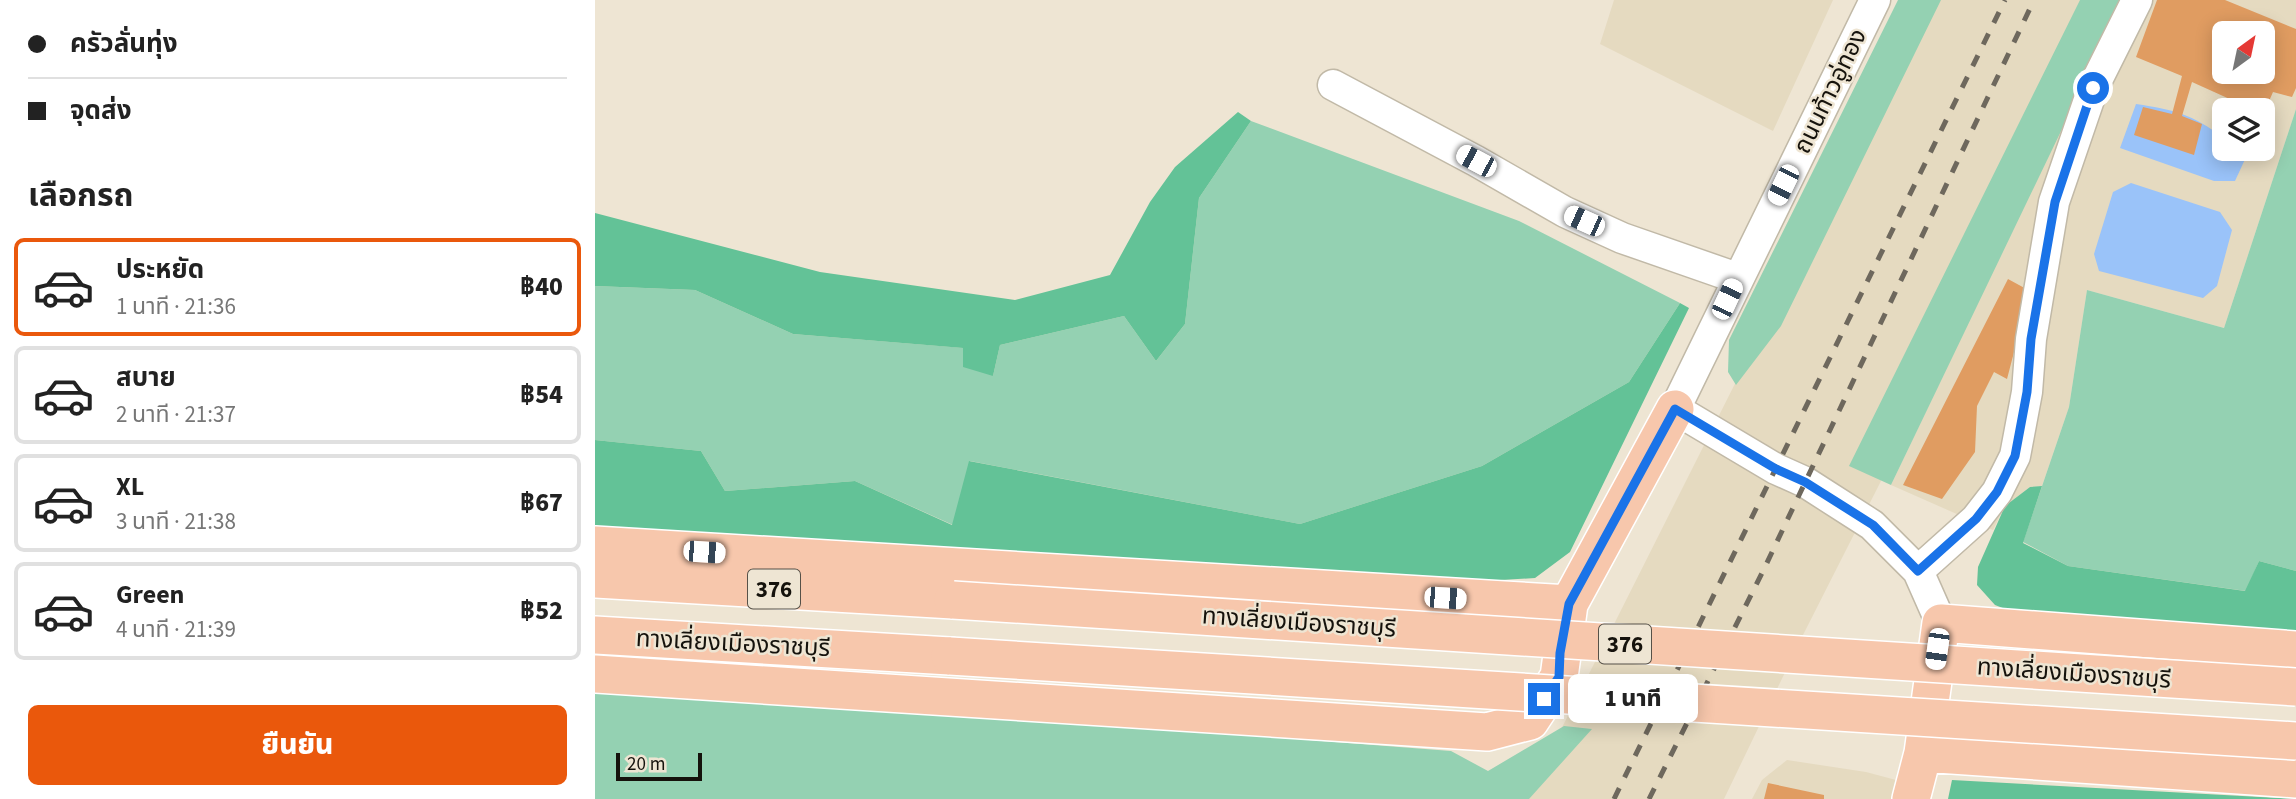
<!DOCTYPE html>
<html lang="th">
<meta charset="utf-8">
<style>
body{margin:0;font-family:"Source Sans 3","Noto Sans Thai",sans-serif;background:#f6f6f6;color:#222;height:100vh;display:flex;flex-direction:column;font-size:26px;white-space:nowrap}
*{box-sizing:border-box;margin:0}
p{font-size:23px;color:#767676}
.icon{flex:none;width:38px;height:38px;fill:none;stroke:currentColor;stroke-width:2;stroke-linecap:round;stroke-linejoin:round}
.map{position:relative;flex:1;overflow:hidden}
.details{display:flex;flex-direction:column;background:#fff;width:595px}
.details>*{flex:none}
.guide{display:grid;align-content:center;height:154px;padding:0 28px;background:#fff}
.needle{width:46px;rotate:33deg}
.buttons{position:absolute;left:1617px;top:21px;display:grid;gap:14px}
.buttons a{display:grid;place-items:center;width:63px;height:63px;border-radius:10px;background:#fff;box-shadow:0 4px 18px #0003;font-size:35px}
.scale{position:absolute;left:21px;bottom:18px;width:86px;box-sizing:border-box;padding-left:7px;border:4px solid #15120c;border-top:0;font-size:19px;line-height:24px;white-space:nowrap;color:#15120c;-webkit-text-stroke:5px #eee5d3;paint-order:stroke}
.end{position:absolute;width:32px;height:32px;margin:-16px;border:9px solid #1a73e8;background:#fff;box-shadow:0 0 0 4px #fff}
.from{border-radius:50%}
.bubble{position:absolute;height:49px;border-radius:10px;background:#fff;box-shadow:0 4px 18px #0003;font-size:23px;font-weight:800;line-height:49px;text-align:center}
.car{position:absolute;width:21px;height:42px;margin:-21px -10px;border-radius:9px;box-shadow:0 0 5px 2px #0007;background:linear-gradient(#fff 24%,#345 0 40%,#fff 0 76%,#345 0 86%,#fff 0)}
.guide b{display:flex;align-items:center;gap:24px;height:66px;font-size:26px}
.guide b+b{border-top:2px solid #e0e0e0}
.guide i{width:18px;height:18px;background:#222}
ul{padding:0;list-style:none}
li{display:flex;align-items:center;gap:21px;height:98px;margin:0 14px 10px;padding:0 14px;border:4px solid #e0e0e0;border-radius:10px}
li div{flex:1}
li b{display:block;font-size:26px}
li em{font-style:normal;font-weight:800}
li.on{border-color:#ea580c}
li>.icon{width:63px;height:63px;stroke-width:1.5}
h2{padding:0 28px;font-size:32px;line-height:84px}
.cta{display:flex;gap:14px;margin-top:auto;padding:14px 28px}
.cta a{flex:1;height:80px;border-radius:10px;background:#ea580c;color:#fff;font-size:28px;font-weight:800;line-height:80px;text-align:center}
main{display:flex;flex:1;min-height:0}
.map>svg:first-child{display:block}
</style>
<main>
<section class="details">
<div class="guide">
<b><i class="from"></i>ครัวลั่นทุ่ง</b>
<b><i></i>จุดส่ง</b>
</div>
<h2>เลือกรถ</h2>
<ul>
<li class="on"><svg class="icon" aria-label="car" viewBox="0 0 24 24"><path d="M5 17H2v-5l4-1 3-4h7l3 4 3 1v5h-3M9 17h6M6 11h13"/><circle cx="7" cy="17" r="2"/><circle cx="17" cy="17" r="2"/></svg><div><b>ประหยัด</b><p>1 นาที · 21:36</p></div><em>฿40</em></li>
<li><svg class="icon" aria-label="car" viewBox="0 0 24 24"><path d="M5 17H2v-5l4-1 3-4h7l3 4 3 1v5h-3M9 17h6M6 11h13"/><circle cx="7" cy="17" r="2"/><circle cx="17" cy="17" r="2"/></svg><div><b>สบาย</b><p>2 นาที · 21:37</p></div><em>฿54</em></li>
<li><svg class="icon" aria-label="car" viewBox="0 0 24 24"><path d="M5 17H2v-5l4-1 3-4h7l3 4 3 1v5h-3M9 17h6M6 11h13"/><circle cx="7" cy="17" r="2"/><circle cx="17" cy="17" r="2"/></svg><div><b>XL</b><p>3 นาที · 21:38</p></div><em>฿67</em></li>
<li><svg class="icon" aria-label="car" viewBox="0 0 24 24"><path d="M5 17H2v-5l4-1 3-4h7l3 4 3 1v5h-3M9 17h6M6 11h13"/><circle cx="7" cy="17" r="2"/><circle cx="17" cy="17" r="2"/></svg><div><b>Green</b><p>4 นาที · 21:39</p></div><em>฿52</em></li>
</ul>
<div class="cta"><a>ยืนยัน</a></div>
</section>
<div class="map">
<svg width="1701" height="799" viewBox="0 0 1701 799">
<rect width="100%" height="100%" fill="#eee5d3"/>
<path fill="#e5dac0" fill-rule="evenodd" d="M1019,0h219l-60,131 -173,-87z
M1333,0h368v109l-72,219 -137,-38 -18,117 -27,79 -12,1 -25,19 -12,24 -102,-45 184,-387 -272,537 -79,164h-198zM1629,33h39v39h-39zM1629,110h39v39h-39z
M1192,760l79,12 30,8 -4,19h-140l10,-19z"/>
<path fill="#94d1b2" d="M1303,0h43l-160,326 -45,59 -8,-13 1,-32z
M1485,0h44l-233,485 -42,-19z
M1701,109v462l-37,-10 -13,30 -178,-25 -45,-24 46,-135 18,-117 137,38z
M656,121l268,100 161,82 -51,79 -147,84 -182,58 -330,-63 -17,64 -98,-44 -130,10 -24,-40 -106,-11v-154l100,4 98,44 171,14 29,28 7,-31 124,-29 32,45 29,-37 14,-126z
M0,685l856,66 37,20 76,-45 28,3 -63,70h-934z"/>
<path fill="#63c297" d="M643,112l13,9 -52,77 -14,126 -29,37 -32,-45 -124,29 -7,31 -30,-9v-19l-170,-14 -98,-44 -100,-4v-73l225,59 195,28 95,-25 40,-73 25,-35z
M1085,303l9,5 -119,244 -35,26 -51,3 -889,-55v-86l106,11 24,40 130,-10 97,44 17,-64 331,63 182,-58 147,-84z
M1447,486l-19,57 45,23 177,25 14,-30 37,10v62l-273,-17 -28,-11 -18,-20 1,-18 27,-61 25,-19z
M1357,780l344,19h-348z"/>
<path fill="#9ac3f9" d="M1541,104c39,6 56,10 88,34v11h15l8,6 -12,26h-21l-94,-33z
M1536,183l89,29 12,18 -15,56 -14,12 -104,-27 -5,-17 19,-62z"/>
<path fill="#e09c61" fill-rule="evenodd" d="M1562,0h68l71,29v59l-4,9 -19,-5 -10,23v-5h-9l-62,-28 -10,34 20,8 -8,31 -60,-20 9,-28 29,7 10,-38 -46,-19zM1629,33h39v39h-39z
M1413,279l22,12 -23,88 -13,-7 -17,34 -2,46 -33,47 -39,-14z
M1173,783l56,12v4h-60z"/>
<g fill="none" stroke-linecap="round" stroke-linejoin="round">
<defs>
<path id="minor" d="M1280,0l-200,409 101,60 29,13 67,43 46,46 23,52
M738,85l143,76 89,51 57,26 115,40
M1323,571l58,-52 21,-27 18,-36 12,-64 4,-53 23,-137 39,-114 44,-88"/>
<path id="major" d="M0,545l974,59 -10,73 -29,44 -43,11 -892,-58
M0,579l358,21
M974,604l106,-195
M0,635l355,21
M1328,753l373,26
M1316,799l12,-46 18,-130 355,27"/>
</defs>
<use href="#minor" stroke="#c1b9a7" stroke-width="33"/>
<use href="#major" stroke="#fff" stroke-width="40"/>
<use href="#minor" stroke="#fff" stroke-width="30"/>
<use href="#major" stroke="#f7c7ac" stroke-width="37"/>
<path stroke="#6e685d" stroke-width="5" stroke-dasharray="12 12" stroke-linecap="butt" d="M1019,799l391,-799
M1054,799l115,-230 270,-569"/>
<defs>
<path id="major-bridge" d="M358,600l1343,87
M355,656l1346,85"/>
</defs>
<use href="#major-bridge" stroke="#fff" stroke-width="40" stroke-linecap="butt"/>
<use href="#major-bridge" stroke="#f7c7ac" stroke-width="37"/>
</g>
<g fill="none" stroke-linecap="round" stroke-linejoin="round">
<path stroke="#1a73e8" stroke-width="9" d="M949,699l15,-22 1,-24 9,-49 106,-195 101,60 29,13 68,43 45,46 58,-52 21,-27 18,-36 12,-64 4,-53 24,-137 38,-114"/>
</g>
<g text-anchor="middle" stroke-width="5" stroke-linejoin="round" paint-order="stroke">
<g fill="#eee5d3" stroke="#565148" stroke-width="2">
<rect x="153" y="569.5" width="52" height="39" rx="5"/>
<rect x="1004" y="624.5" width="52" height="39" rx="5"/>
</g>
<g font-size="23" font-weight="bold" fill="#15120c">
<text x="179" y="597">376</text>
<text x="1030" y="652">376</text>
</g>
<g font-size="24" fill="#15120c" stroke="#eee5d3">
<text transform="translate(1235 91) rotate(-64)" y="8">ถนนท้าวอู่ทอง</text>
<text transform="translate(704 622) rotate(4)" y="8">ทางเลี่ยงเมืองราชบุรี</text>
<text transform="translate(138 643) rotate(3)" y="8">ทางเลี่ยงเมืองราชบุรี</text>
<text transform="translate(1479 673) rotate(4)" y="8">ทางเลี่ยงเมืองราชบุรี</text>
</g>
</g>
</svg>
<div class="buttons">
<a><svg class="needle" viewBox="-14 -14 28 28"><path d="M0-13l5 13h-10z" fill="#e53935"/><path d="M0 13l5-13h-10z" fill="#767676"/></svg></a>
<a><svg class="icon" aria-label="layers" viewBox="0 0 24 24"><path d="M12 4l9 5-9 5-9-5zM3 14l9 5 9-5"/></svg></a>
</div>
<div class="scale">20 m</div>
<i class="end from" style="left:1498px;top:88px"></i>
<i class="end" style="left:949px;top:699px"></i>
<div class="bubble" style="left:973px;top:674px;width:130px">1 นาที</div>
<i class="car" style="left:881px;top:161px;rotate:298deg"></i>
<i class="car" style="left:1188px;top:185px;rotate:206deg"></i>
<i class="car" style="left:989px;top:221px;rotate:294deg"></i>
<i class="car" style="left:1132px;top:299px;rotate:25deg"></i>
<i class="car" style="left:109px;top:552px;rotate:94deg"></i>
<i class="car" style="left:850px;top:598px;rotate:94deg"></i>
<i class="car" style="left:1342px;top:649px;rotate:188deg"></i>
</div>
</main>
